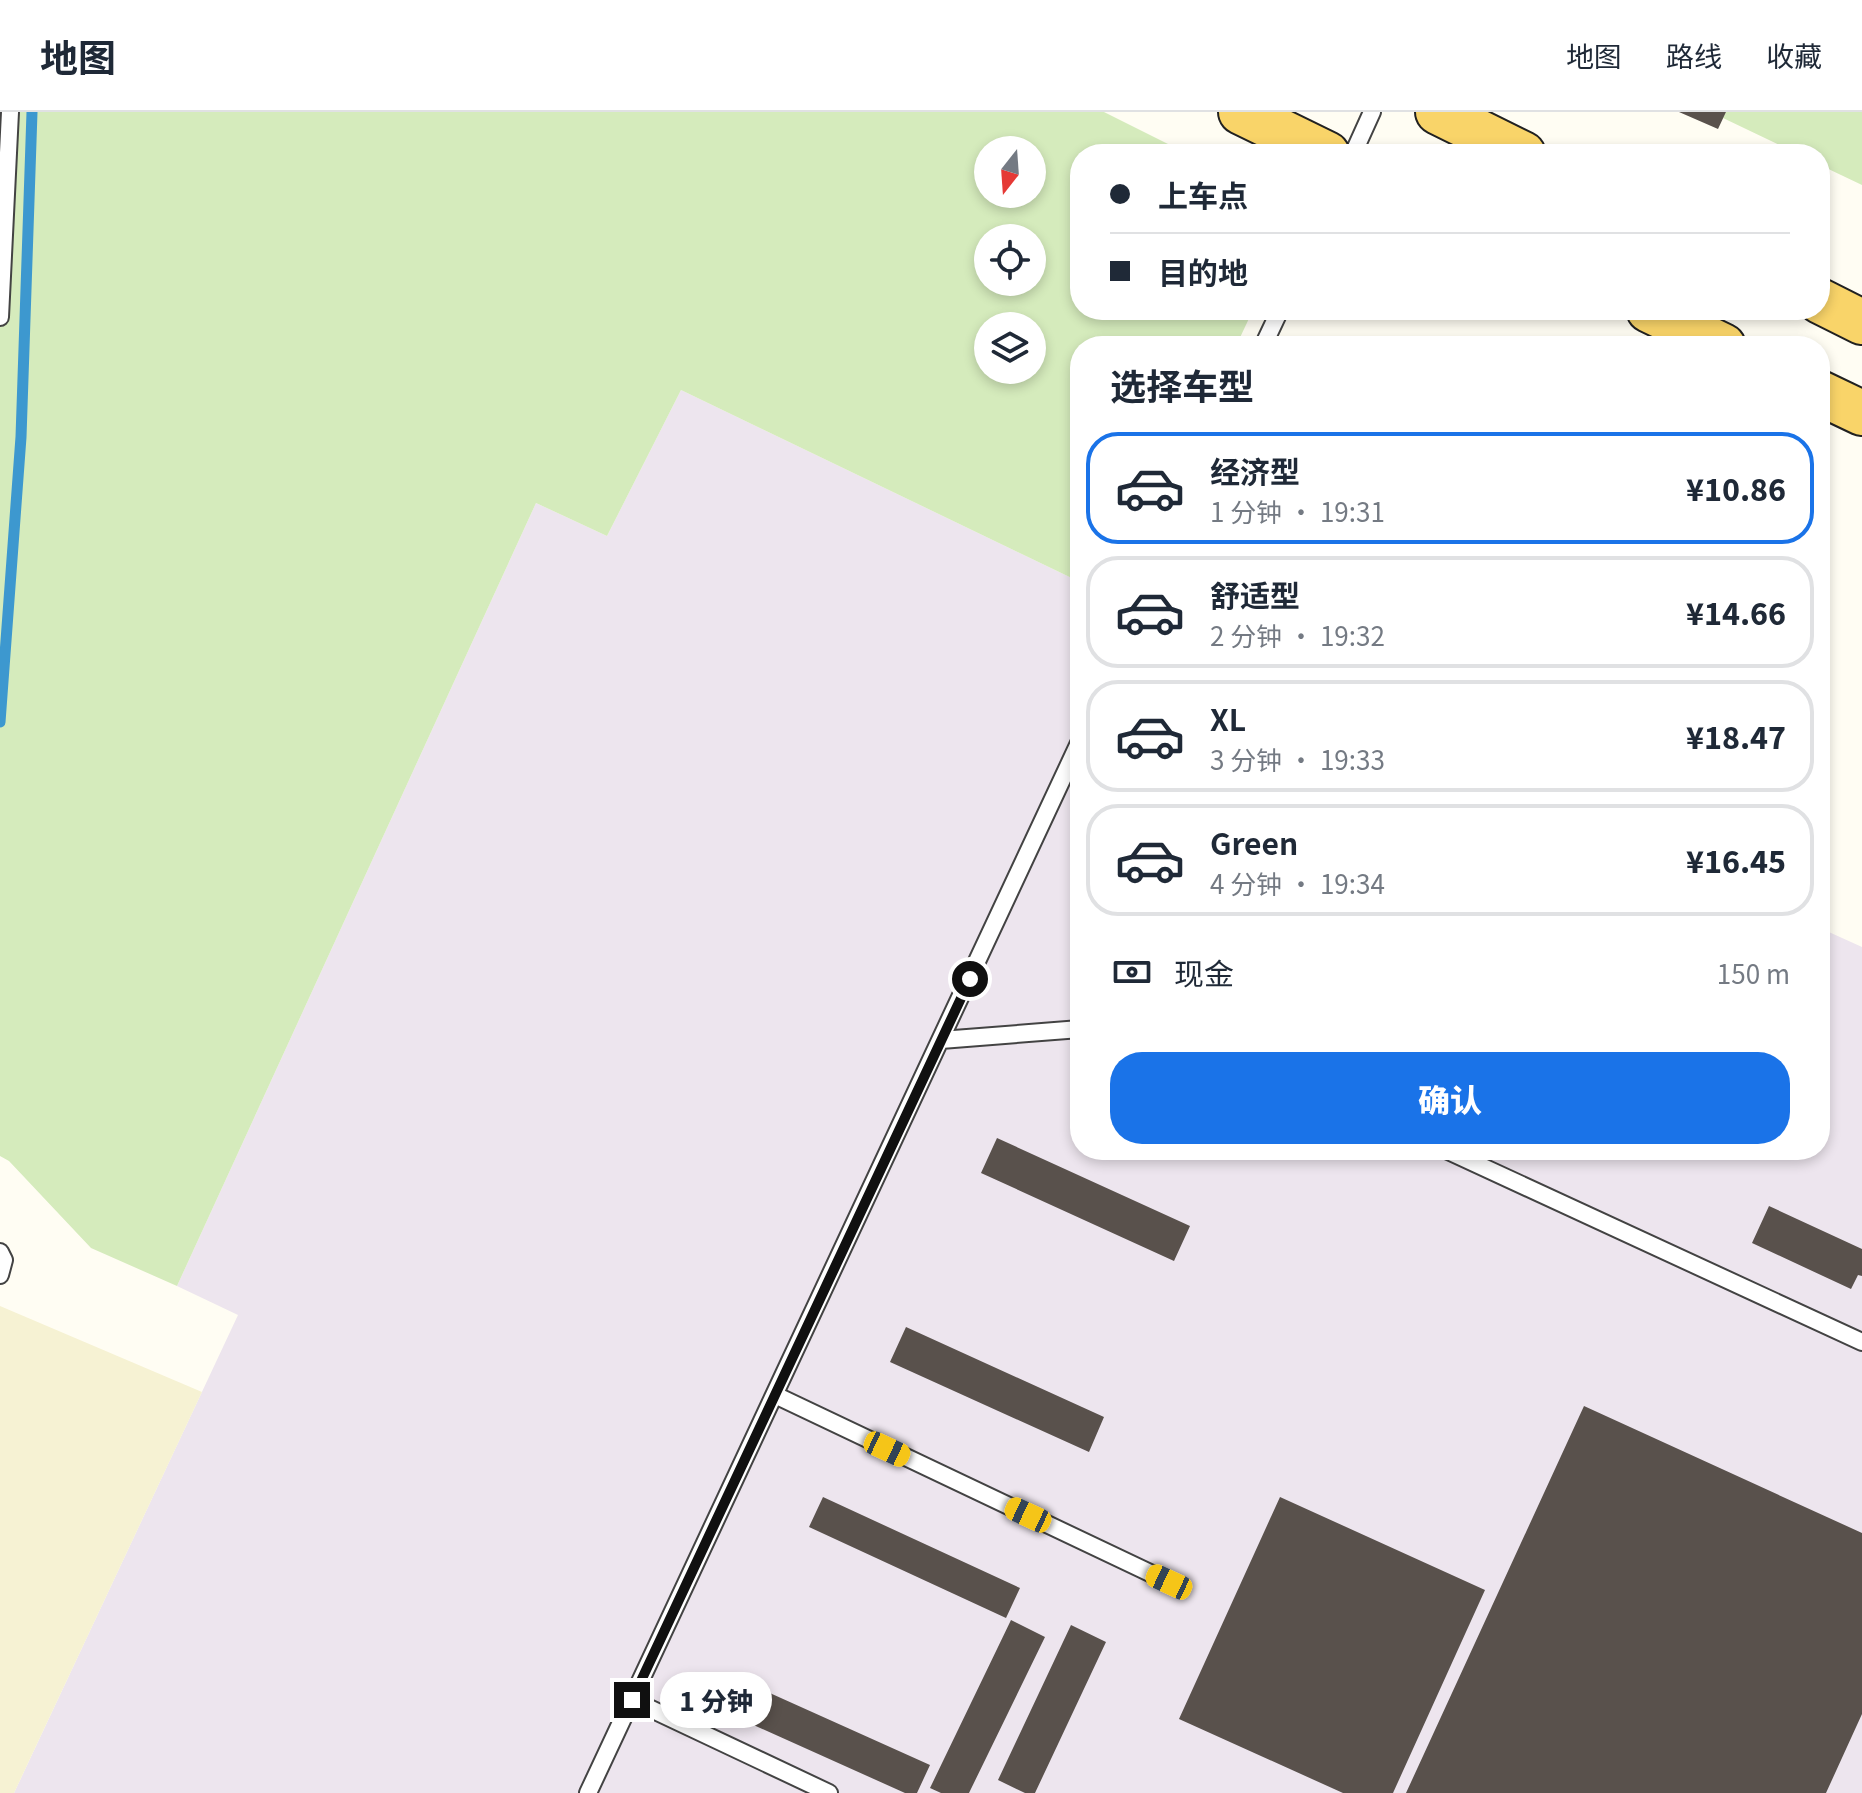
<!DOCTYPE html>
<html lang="zh">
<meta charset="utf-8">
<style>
body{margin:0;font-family:Georgia,"Noto Sans SC",serif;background:#f6f6f7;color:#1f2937;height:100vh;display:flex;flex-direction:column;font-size:30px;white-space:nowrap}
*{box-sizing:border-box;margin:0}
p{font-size:26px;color:#747a83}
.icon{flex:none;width:44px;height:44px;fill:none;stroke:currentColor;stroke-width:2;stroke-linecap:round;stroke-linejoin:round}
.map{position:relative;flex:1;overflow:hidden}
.drawer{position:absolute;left:1070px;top:224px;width:760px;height:824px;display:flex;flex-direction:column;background:#fff;border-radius:32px;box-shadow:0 4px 12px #0003}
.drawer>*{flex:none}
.top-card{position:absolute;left:1070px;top:32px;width:760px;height:176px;border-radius:32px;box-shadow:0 4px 12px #0003;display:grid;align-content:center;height:176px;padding:0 40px;background:#fff}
.needle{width:52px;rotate:197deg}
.controls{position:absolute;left:974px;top:24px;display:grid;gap:16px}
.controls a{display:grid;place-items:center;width:72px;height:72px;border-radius:50%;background:#fff;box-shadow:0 4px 12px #0003;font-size:40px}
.end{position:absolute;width:36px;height:36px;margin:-18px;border:10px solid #101010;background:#fff;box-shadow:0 0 0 4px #fff}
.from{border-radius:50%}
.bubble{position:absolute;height:56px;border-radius:28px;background:#fff;box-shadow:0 4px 12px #0003;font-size:26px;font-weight:800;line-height:56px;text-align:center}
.car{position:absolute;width:24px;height:48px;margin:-24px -12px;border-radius:10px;box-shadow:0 0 6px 2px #0007;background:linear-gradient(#f5c518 24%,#345 0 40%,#f5c518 0 76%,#345 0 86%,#f5c518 0)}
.top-card b{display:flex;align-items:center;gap:28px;height:76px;font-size:30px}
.top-card b+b{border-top:2px solid #e0e1e3}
.top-card i{width:20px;height:20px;background:#1f2937}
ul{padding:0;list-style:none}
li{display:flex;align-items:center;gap:24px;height:112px;margin:0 16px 12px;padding:0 24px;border:4px solid #e0e1e3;border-radius:32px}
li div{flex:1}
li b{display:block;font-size:30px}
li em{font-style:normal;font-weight:800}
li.current{border-color:#1a73e8}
li>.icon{width:72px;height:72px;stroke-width:1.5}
h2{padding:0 40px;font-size:36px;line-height:96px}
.pay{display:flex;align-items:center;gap:20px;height:88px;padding:0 40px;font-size:30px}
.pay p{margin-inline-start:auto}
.button{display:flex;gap:16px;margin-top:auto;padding:16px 40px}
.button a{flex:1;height:92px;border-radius:32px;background:#1a73e8;color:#fff;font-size:32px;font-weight:800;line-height:92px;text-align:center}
header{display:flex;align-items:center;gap:48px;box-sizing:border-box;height:112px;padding:0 40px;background:#fff;border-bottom:2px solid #e0e1e3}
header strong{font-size:38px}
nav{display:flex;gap:44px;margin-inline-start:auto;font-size:28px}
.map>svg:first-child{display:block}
</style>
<header>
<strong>地图</strong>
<nav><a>地图</a><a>路线</a><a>收藏</a></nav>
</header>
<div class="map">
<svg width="1862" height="1681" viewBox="0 0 1862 1681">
<rect width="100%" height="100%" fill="#fffdf3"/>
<path fill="#ede5ee" d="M681,278l399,192v568h740v-222l42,19v846h-1848l224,-478 -61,-29 359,-783 71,33z"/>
<path fill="#f6f2d3" d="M0,1194l202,86 -188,401h-14z"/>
<path fill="#d5ebbc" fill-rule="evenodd" d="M0,0h1104l84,42h-108v156h173l-17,36h-156v236l-399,-192 -74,146 -71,-33 -359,783 -86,-38 -82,-87 -9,-5zM988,38h44v44h-44zM988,126h44v44h-44zM988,214h44v44h-44z
M1726,0h136v73l-42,-20v-11h-22l-75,-36z"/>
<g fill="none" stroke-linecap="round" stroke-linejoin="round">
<path stroke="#3d98cf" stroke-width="11" d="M0,610l21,-285 11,-325"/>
</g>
<path fill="#59514c" d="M1679,0h47l-8,17z
M997,1026l193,88 -16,35 -193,-88z
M1769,1094l93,43v27l-4,-1 -7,14 -99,-46z
M906,1215l198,90 -15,35 -199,-90z
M1584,1294l278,127v181l-36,79h-420z
M823,1385l197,91 -14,30 -197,-91z
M1280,1385l205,93 -92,203h-50l-164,-74z
M1011,1508l34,17 -76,156h-28l-11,-5z
M1071,1513l35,17 -71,151h-10l-27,-13z
M752,1573l178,80 -13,28h-12l-167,-75z"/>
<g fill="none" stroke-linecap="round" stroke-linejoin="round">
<defs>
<path id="service" d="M1353,42l19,-42
M0,205l10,-205
M1263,234l17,-36
M941,928l139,-11
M1446,1038l416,192
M0,1140l4,8 -4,15
M775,1283l394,187
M632,1588l197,93
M588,1681l492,-1052"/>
<path id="primary" d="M1241,0l86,42
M1438,0l85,42
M1820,189l42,21
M1649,198l74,36
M1820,281l42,20"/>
</defs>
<use href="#service" stroke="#434343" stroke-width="20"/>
<use href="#primary" stroke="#212121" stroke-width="48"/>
<use href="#service" stroke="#fff" stroke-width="16"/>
<use href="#primary" stroke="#f9d469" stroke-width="44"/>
</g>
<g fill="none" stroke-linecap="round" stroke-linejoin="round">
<path stroke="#101010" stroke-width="10" d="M632,1588l338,-721"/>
</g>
</svg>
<div class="controls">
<a><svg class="needle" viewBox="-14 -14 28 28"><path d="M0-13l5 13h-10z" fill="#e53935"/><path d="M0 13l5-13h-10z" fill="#747a83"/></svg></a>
<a><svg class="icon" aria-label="locate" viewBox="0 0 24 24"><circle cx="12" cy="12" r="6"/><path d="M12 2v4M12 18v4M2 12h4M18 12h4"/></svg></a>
<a><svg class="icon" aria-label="layers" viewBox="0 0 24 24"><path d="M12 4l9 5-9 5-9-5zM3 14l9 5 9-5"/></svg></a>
</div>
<i class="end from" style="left:970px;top:867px"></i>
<i class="end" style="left:632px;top:1588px"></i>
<div class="bubble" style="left:660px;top:1560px;width:112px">1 分钟</div>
<i class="car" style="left:887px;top:1337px;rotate:115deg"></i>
<i class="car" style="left:1028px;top:1403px;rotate:295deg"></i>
<i class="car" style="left:1169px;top:1470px;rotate:295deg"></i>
<div class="top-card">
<b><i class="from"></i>上车点</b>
<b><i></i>目的地</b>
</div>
<section class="drawer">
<h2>选择车型</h2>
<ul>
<li class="current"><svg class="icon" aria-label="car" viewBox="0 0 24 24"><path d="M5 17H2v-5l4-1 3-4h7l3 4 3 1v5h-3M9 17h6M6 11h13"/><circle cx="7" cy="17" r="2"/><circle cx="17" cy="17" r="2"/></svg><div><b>经济型</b><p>1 分钟 · 19:31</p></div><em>¥10.86</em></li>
<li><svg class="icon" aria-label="car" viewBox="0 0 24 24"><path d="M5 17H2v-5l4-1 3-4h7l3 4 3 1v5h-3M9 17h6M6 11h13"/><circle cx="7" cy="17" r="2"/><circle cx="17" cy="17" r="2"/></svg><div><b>舒适型</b><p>2 分钟 · 19:32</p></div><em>¥14.66</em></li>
<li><svg class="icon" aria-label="car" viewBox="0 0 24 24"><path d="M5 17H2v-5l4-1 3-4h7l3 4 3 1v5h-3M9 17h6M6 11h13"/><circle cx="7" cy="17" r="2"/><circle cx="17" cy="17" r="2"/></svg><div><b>XL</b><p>3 分钟 · 19:33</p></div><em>¥18.47</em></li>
<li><svg class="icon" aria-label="car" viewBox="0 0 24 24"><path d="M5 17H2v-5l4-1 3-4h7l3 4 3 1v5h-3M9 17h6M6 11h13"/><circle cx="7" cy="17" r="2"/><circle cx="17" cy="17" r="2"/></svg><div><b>Green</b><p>4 分钟 · 19:34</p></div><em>¥16.45</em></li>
</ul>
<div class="pay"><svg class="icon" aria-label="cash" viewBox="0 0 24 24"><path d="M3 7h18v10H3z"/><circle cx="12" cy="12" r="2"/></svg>现金<p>150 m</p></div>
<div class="button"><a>确认</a></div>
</section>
</div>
